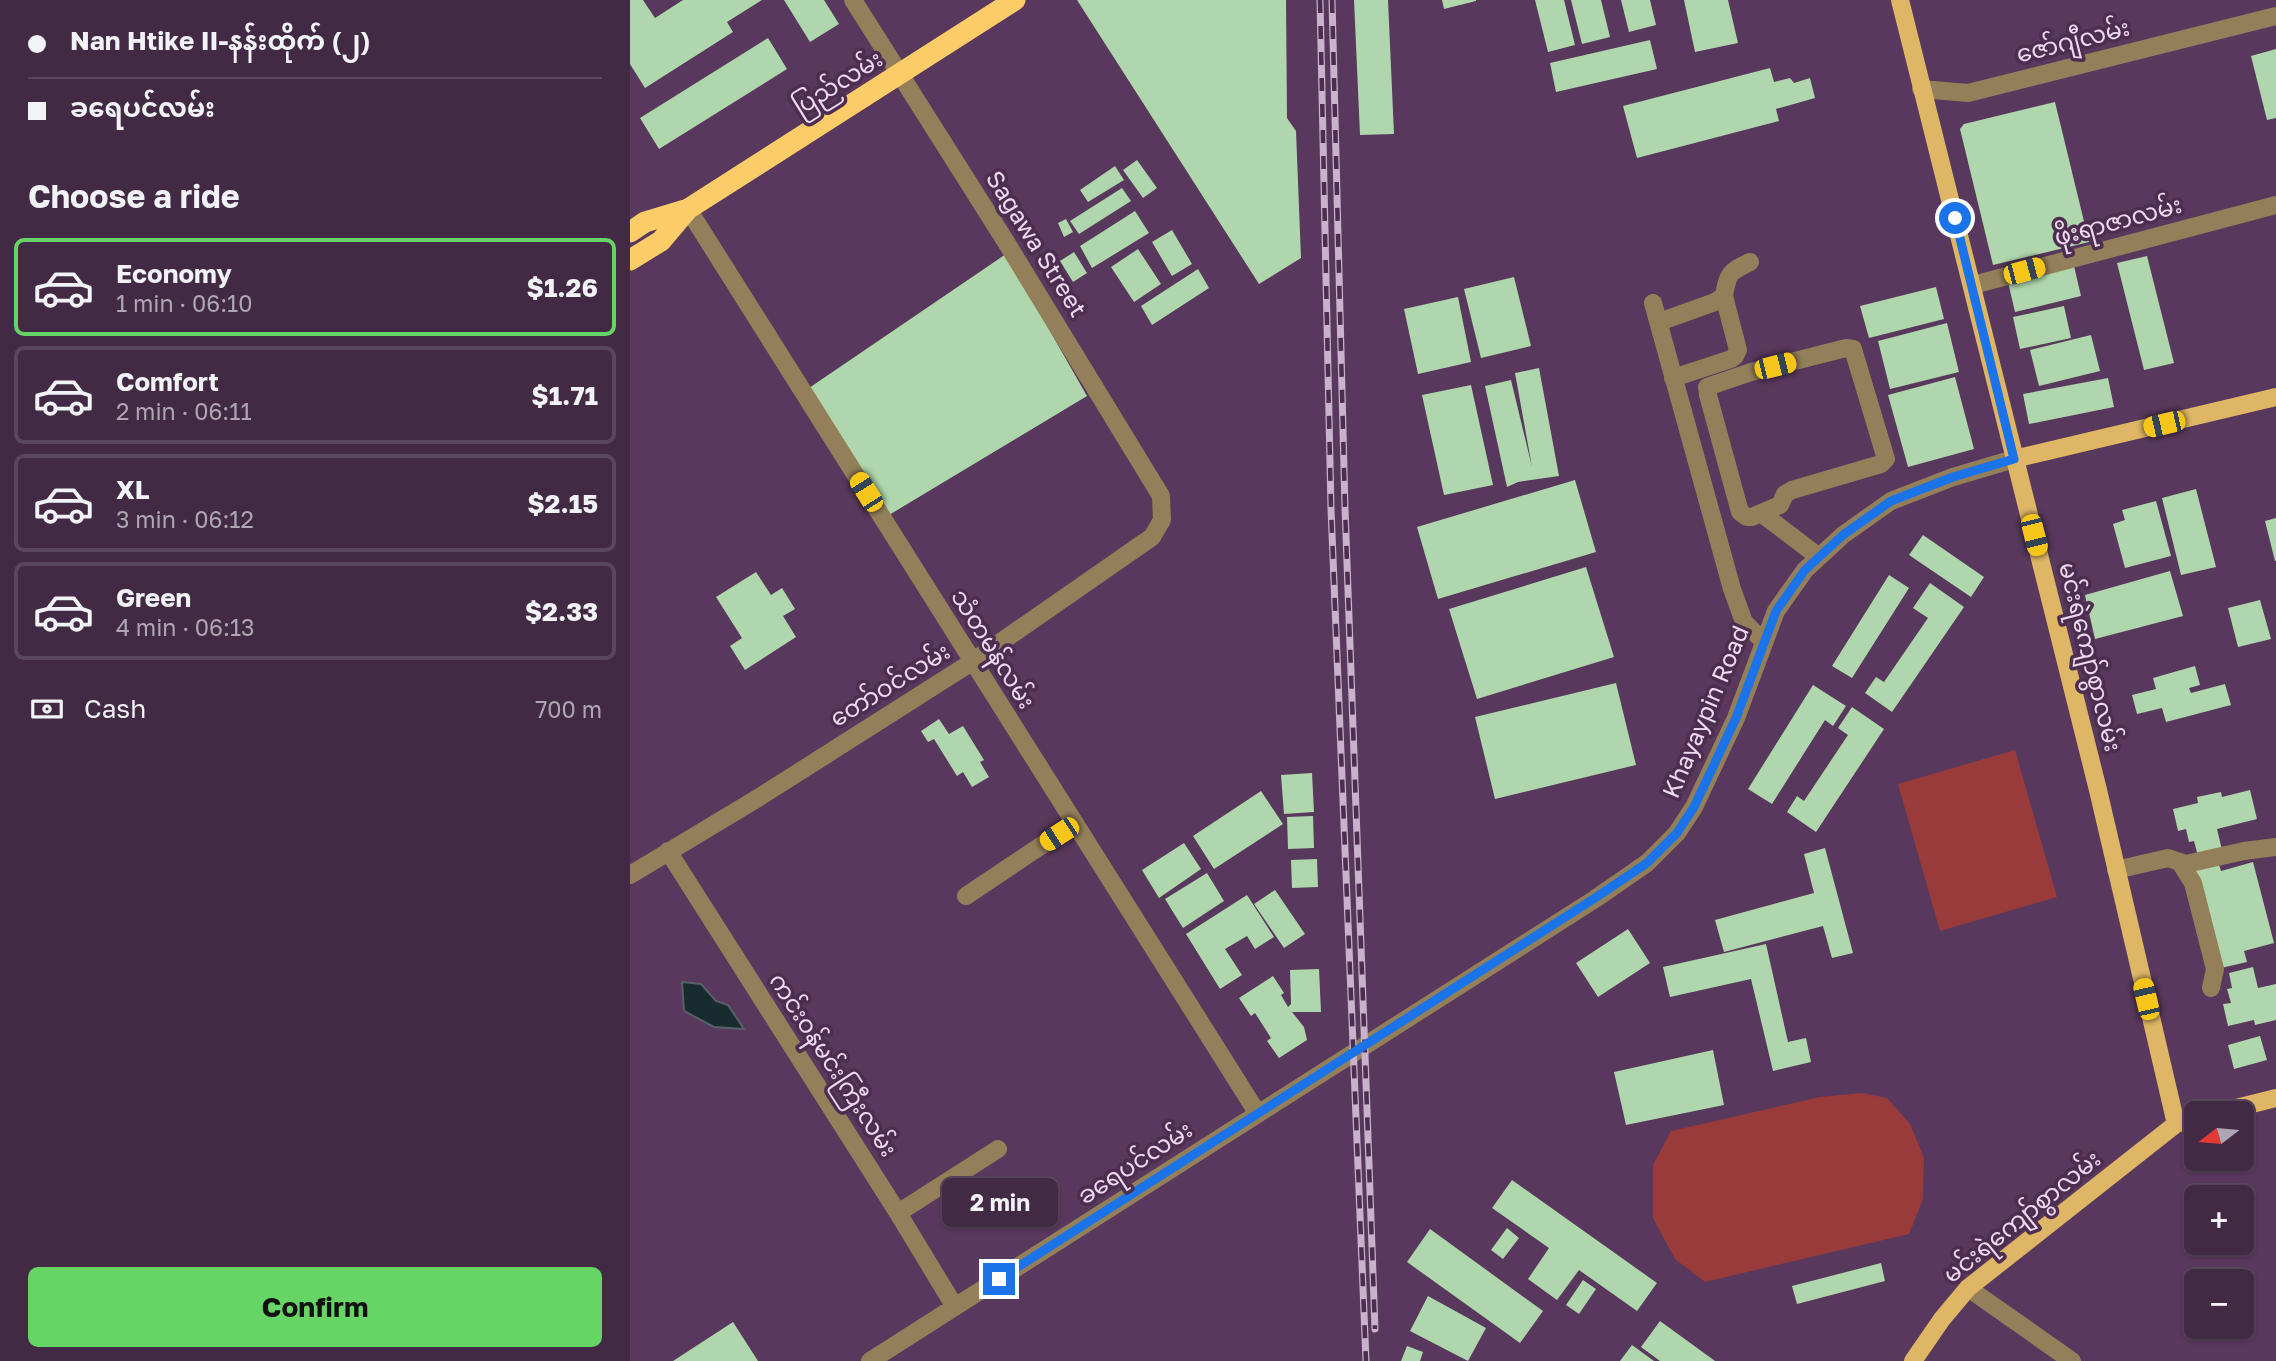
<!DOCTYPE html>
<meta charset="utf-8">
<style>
body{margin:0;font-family:"Golos Text","Noto Sans Myanmar",sans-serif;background:#4c3650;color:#f1f3f6;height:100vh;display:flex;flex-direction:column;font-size:26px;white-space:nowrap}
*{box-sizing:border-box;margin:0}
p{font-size:23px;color:#aea7b3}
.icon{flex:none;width:38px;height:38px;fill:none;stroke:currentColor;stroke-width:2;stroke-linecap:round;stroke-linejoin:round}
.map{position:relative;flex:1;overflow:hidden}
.drawer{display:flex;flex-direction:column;background:#422a45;width:630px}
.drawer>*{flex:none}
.top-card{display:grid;align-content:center;height:154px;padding:0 28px;background:#422a45}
.needle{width:46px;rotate:254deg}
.controls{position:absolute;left:1554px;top:1101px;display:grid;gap:14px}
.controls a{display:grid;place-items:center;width:70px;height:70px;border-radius:10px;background:#422a45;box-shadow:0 2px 5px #0004,0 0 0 2px #5a465e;font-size:35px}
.end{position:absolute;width:32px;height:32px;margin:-16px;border:9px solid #1a73e8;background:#fff;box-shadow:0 0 0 4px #fff}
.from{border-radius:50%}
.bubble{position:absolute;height:49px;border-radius:10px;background:#422a45;box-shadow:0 2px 5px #0004,0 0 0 2px #5a465e;font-size:23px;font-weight:700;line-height:49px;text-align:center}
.car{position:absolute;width:21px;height:42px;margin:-21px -10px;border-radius:9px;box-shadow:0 0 5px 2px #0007;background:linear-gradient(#f5c518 24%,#345 0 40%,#f5c518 0 76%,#345 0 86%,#f5c518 0)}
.top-card b{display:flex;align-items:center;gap:24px;height:66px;font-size:26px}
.top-card b+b{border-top:2px solid #5a465e}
.top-card i{width:18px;height:18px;background:#f1f3f6}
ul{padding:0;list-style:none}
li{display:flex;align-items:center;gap:21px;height:98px;margin:0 14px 10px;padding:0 14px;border:4px solid #5a465e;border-radius:10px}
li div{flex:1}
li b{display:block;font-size:26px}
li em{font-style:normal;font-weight:700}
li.active{border-color:#67d466}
li>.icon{width:63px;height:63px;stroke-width:1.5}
h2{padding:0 28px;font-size:32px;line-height:84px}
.pay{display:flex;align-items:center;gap:18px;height:77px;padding:0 28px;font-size:26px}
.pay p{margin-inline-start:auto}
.cta{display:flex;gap:14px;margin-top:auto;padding:14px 28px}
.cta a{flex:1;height:80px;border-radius:10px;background:#67d466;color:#111;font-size:28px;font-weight:700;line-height:80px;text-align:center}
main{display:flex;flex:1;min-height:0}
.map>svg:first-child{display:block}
</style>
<main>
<section class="drawer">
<div class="top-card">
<b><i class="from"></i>Nan Htike II-နန်းထိုက် (၂)</b>
<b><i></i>ခရေပင်လမ်း</b>
</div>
<h2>Choose a ride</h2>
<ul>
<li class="active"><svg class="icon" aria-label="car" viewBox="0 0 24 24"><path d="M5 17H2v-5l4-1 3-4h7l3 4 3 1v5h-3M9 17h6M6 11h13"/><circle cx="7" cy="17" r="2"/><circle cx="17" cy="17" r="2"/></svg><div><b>Economy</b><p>1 min · 06:10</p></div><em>$1.26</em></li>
<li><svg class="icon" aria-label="car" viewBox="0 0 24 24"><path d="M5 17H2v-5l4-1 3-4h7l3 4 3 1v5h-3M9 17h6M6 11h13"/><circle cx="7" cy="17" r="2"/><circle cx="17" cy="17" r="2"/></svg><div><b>Comfort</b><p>2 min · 06:11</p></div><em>$1.71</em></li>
<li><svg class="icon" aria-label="car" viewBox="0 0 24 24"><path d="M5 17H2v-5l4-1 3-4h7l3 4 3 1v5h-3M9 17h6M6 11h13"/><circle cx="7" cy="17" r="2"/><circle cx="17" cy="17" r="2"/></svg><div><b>XL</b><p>3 min · 06:12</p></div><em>$2.15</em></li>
<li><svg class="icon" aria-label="car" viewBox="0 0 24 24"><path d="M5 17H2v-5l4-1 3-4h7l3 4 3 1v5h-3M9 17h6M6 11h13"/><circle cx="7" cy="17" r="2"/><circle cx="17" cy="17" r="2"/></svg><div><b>Green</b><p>4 min · 06:13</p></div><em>$2.33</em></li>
</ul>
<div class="pay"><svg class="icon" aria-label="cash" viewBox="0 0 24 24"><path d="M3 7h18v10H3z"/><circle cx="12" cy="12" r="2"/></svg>Cash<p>700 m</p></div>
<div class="cta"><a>Confirm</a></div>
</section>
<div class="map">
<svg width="1646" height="1361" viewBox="0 0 1646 1361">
<rect width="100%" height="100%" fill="#58385c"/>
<path fill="#993b3b" d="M1385,750l42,147 -117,34 -42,-147z
M1232,1093l25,5 23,26 14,34 -1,41 -14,35 -204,48 -30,-23 -22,-41v-53l18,-34 149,-34z"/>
<path fill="#182c2e" stroke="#586068" stroke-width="2" d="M52,982l19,2 15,17 12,4 16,24 -30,-2 -30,-16z"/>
<path fill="#afd6ac" d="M0,0h13l12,18 28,-18h79l-35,22 6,10 -88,56 -15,-24z
M154,0h40l15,24 -29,18z
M447,0h209l1,118 9,13 5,127 -42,26z
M724,0h34l6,134 -34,1z
M812,0h34v1l-32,8z
M905,0h29l11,45 -27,7z
M941,0h30l9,37 -28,7z
M991,0h29l6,25 -27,7z
M1054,0h44l10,43 -43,9z
M138,38l19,31 -128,80 -19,-31z
M1020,40l7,29 -101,23 -6,-29z
M1646,49v69l-9,2 -16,-64z
M1140,68l4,14 16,-4 4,5 16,-5 5,20 -39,11 3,12 -142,37 -14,-52z
M1425,102l34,140 -96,23 -33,-136 4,-5z
M507,160l20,28 -14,10 -20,-28z
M485,166l9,14 -36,22 -8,-12z
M492,188l9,13 -52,33 -9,-13z
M505,211l14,22 -57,35 -12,-22z
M436,219l7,13 -9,5 -6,-14z
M542,230l20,34 -20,12 -20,-34z
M508,249l23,35 -27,18 -23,-35z
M444,252l13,21 -14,9 -13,-21z
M376,254l81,142 -198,119 -80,-127z
M1517,256l27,107 -30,7 -27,-107z
M1444,266l7,30 -66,16 -7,-30z
M568,269l11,19 -57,37 -11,-19z
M884,277l17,69 -50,12 -17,-69z
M1306,287l8,32 -75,19 -9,-32z
M828,297l13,65 -53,12 -14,-65z
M1434,306l7,32 -51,11 -7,-32z
M1317,323l12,49 -69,17 -12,-48z
M1461,335l9,36 -61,15 -9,-36z
M909,368l20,108 -41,6 -11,5 -22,-101 26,-6 21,87 -17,-94z
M1325,377l19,72 -66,18 -20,-72z
M1478,378l6,29 -85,17 -6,-30z
M841,385l22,100 -49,10 -22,-100z
M945,480l21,72 -158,47 -21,-72z
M1566,489l20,78 -35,8 -19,-77z
M1526,501l15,55 -46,12 -12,-44 12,-4 -3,-10z
M1646,518v43h-1l-10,-40z
M1293,535l61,42 -13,20 -62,-42z
M956,567l28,90 -137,42 -28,-90z
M1540,571l13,45 -88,23 -10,-44z
M126,572l15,23 11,-7 13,21 -12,7 13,21 -51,33 -15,-24 12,-8 -26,-41z
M1259,575l20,13 -57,90 -20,-12z
M1300,583l34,24 -72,105 -27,-19 11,-16 8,5 44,-64 -15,-10z
M1630,600l11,39 -33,8 -10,-39z
M1565,666l5,19 -11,3 2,5 34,-9 6,21 -65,17 -4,-14 -25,6 -5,-19 24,-6 -3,-11z
M986,683l20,82 -141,34 -20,-82z
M1183,685l33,21 -13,20 -8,-6 -53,84 -24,-15z
M1222,707l32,22 -68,103 -29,-20 10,-16 7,5 44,-66 -10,-7z
M309,719l10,15 14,-8 21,34 -4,2 9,15 -17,10 -9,-15 -6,4 -23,-37 -6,3 -7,-11z
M682,773l2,39 -30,2 -3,-39z
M1620,790l7,29 -40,10 5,21 -24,6 -4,-15 -5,1 -3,-13 -8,2 -5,-22 25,-6 -1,-6 24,-5 1,5z
M631,791l22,33 -69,45 -21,-33z
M683,816l1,32 -26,1 -1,-32z
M554,843l17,26 -42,29 -17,-28z
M1195,848l28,105 -21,5 -9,-32 -99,26 -9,-32 99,-27 -10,-39z
M1587,858l4,13 32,-9 21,81 -30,8 3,11 -26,6 -27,-104z
M687,859l1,28 -26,1 -1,-28z
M577,873l17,28 -41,27 -18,-29z
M645,890l30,44 -21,14 -30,-44z
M617,895l27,42 -19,12 -8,-13 -22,13 17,26 -22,14 -34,-55z
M998,929l22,34 -52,34 -22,-34z
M1136,944l22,98 18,-4 5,24 -38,9 -22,-92 -81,18 -7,-30z
M1623,967l5,21 18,-4v36l-21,5 -1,-5 -26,6 -5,-22 8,-1 -4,-14 5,-1 -3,-15z
M689,969l2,43h-29l12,15 3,13 -28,18 -12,-17 4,-3 -16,-25 -4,3 -12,-18 34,-22 11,17 -3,2 7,12 3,-3 -1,-34z
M1630,1036l7,24 -33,9 -6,-24z
M1083,1050l11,55 -98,20 -12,-53z
M882,1180l145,103 -20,28 -58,-41 -22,30 -29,-21 21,-31 -57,-40z
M877,1228l12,10 -16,21 -12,-9z
M800,1229l113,82 -23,32 -113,-81z
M1251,1263l4,18 -88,23 -5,-18z
M953,1280l13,9 -17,25 -13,-9z
M798,1296l58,32 -18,33 -58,-30z
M1030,1321l55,40h-55l-19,-14z
M103,1322l25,39h-85z
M1002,1345l22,16h-34z
M777,1346l16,6 -3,9h-19z"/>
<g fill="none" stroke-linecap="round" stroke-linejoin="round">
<path stroke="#937f5a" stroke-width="18" d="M1291,89l47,4 308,-77
M58,209l570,905
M1343,285l303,-80
M1023,303l79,286 12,33 19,19
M1029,322l56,-20 9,-6c4,-23 5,-24 26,-34
M1043,378l58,-19 4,-3 3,-6 -14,-54
M1131,513l-9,4h-5l-7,-5 -32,-117 -1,-8 44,-15 95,-24 7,1 33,110 -5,5 -89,26 -7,4 -5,11 -19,8 58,44
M38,851l230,362 57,94
M1551,864l12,19 22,86 -4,19
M1486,870l52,-12 18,6 58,-13 32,-4
M0,875l128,-77 214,-136 180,-125 10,-17 -1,-24 -155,-254 -153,-242
M336,896l109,-73
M268,1213l100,-64
M1338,1288l104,73
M240,1361l725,-462 52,-36 30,-30 17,-26 42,-89 40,-107 29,-41 38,-35 48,-34 62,-24 61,-18"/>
<path stroke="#deb666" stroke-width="18" d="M1270,0l198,790 78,334
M1384,459l262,-62
M1586,1113l60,-15
M1283,1361l29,-42 26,-31 208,-164 20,-6"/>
<path stroke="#fccc69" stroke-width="21" d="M0,232l15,-10 43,-13 327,-209
M0,260l31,-19 27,-32"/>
<defs>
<path id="rail" d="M690,0l11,509 35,852
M702,0l13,508 30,821"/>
</defs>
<use href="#rail" stroke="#c9b2cb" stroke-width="7"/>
<use href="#rail" stroke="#4d2d50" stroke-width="4.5" stroke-dasharray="13" stroke-linecap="butt"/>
</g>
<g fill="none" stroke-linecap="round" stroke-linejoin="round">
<path stroke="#1a73e8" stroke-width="9" d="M369,1279l596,-381 52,-35 30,-30 17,-26 42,-89 40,-107 29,-41 38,-35 48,-34 62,-24 61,-18 -59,-241"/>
</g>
<g text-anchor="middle" stroke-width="7" stroke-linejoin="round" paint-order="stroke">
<g font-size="24" fill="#eedaf0" stroke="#4d2d50">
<text transform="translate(1443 41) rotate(-14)" y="8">ဇော်ဂျီလမ်း</text>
<text transform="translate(208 83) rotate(-32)" y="8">ပြည်လမ်း</text>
<text transform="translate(1488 221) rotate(-15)" y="8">ဖိုးရာဇာလမ်း</text>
<text transform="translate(406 244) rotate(58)" y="8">Sagawa Street</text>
<text transform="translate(363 649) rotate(58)" y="8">သံတမန်လမ်း</text>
<text transform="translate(1460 657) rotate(76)" y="8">မင်းရဲကျော်စွာလမ်း</text>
<text transform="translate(260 685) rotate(-32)" y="8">တော်ဝင်လမ်း</text>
<text transform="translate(1076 712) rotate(-67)" y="8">Khayaypin Road</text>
<text transform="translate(203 1065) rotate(57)" y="8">ကင်းဝန်မင်းကြီးလမ်း</text>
<text transform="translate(505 1163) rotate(-33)" y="8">ခရေပင်လမ်း</text>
<text transform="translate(1392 1217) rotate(-39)" y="8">မင်းရဲကျော်စွာလမ်း</text>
</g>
</g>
</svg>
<div class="controls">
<a><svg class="needle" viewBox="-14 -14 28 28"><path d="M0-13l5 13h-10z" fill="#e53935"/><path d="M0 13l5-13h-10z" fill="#aea7b3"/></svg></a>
<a>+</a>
<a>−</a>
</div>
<i class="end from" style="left:1325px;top:218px"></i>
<i class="end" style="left:369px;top:1279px"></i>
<div class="bubble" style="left:312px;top:1178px;width:116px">2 min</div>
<i class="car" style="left:1394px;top:271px;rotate:75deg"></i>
<i class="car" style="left:1145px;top:366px;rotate:76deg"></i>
<i class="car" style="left:1534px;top:424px;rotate:257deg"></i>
<i class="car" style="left:236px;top:492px;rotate:328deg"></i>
<i class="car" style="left:1404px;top:535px;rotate:166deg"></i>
<i class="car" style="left:429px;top:834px;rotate:237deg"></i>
<i class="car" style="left:1516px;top:999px;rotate:347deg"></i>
</div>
</main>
